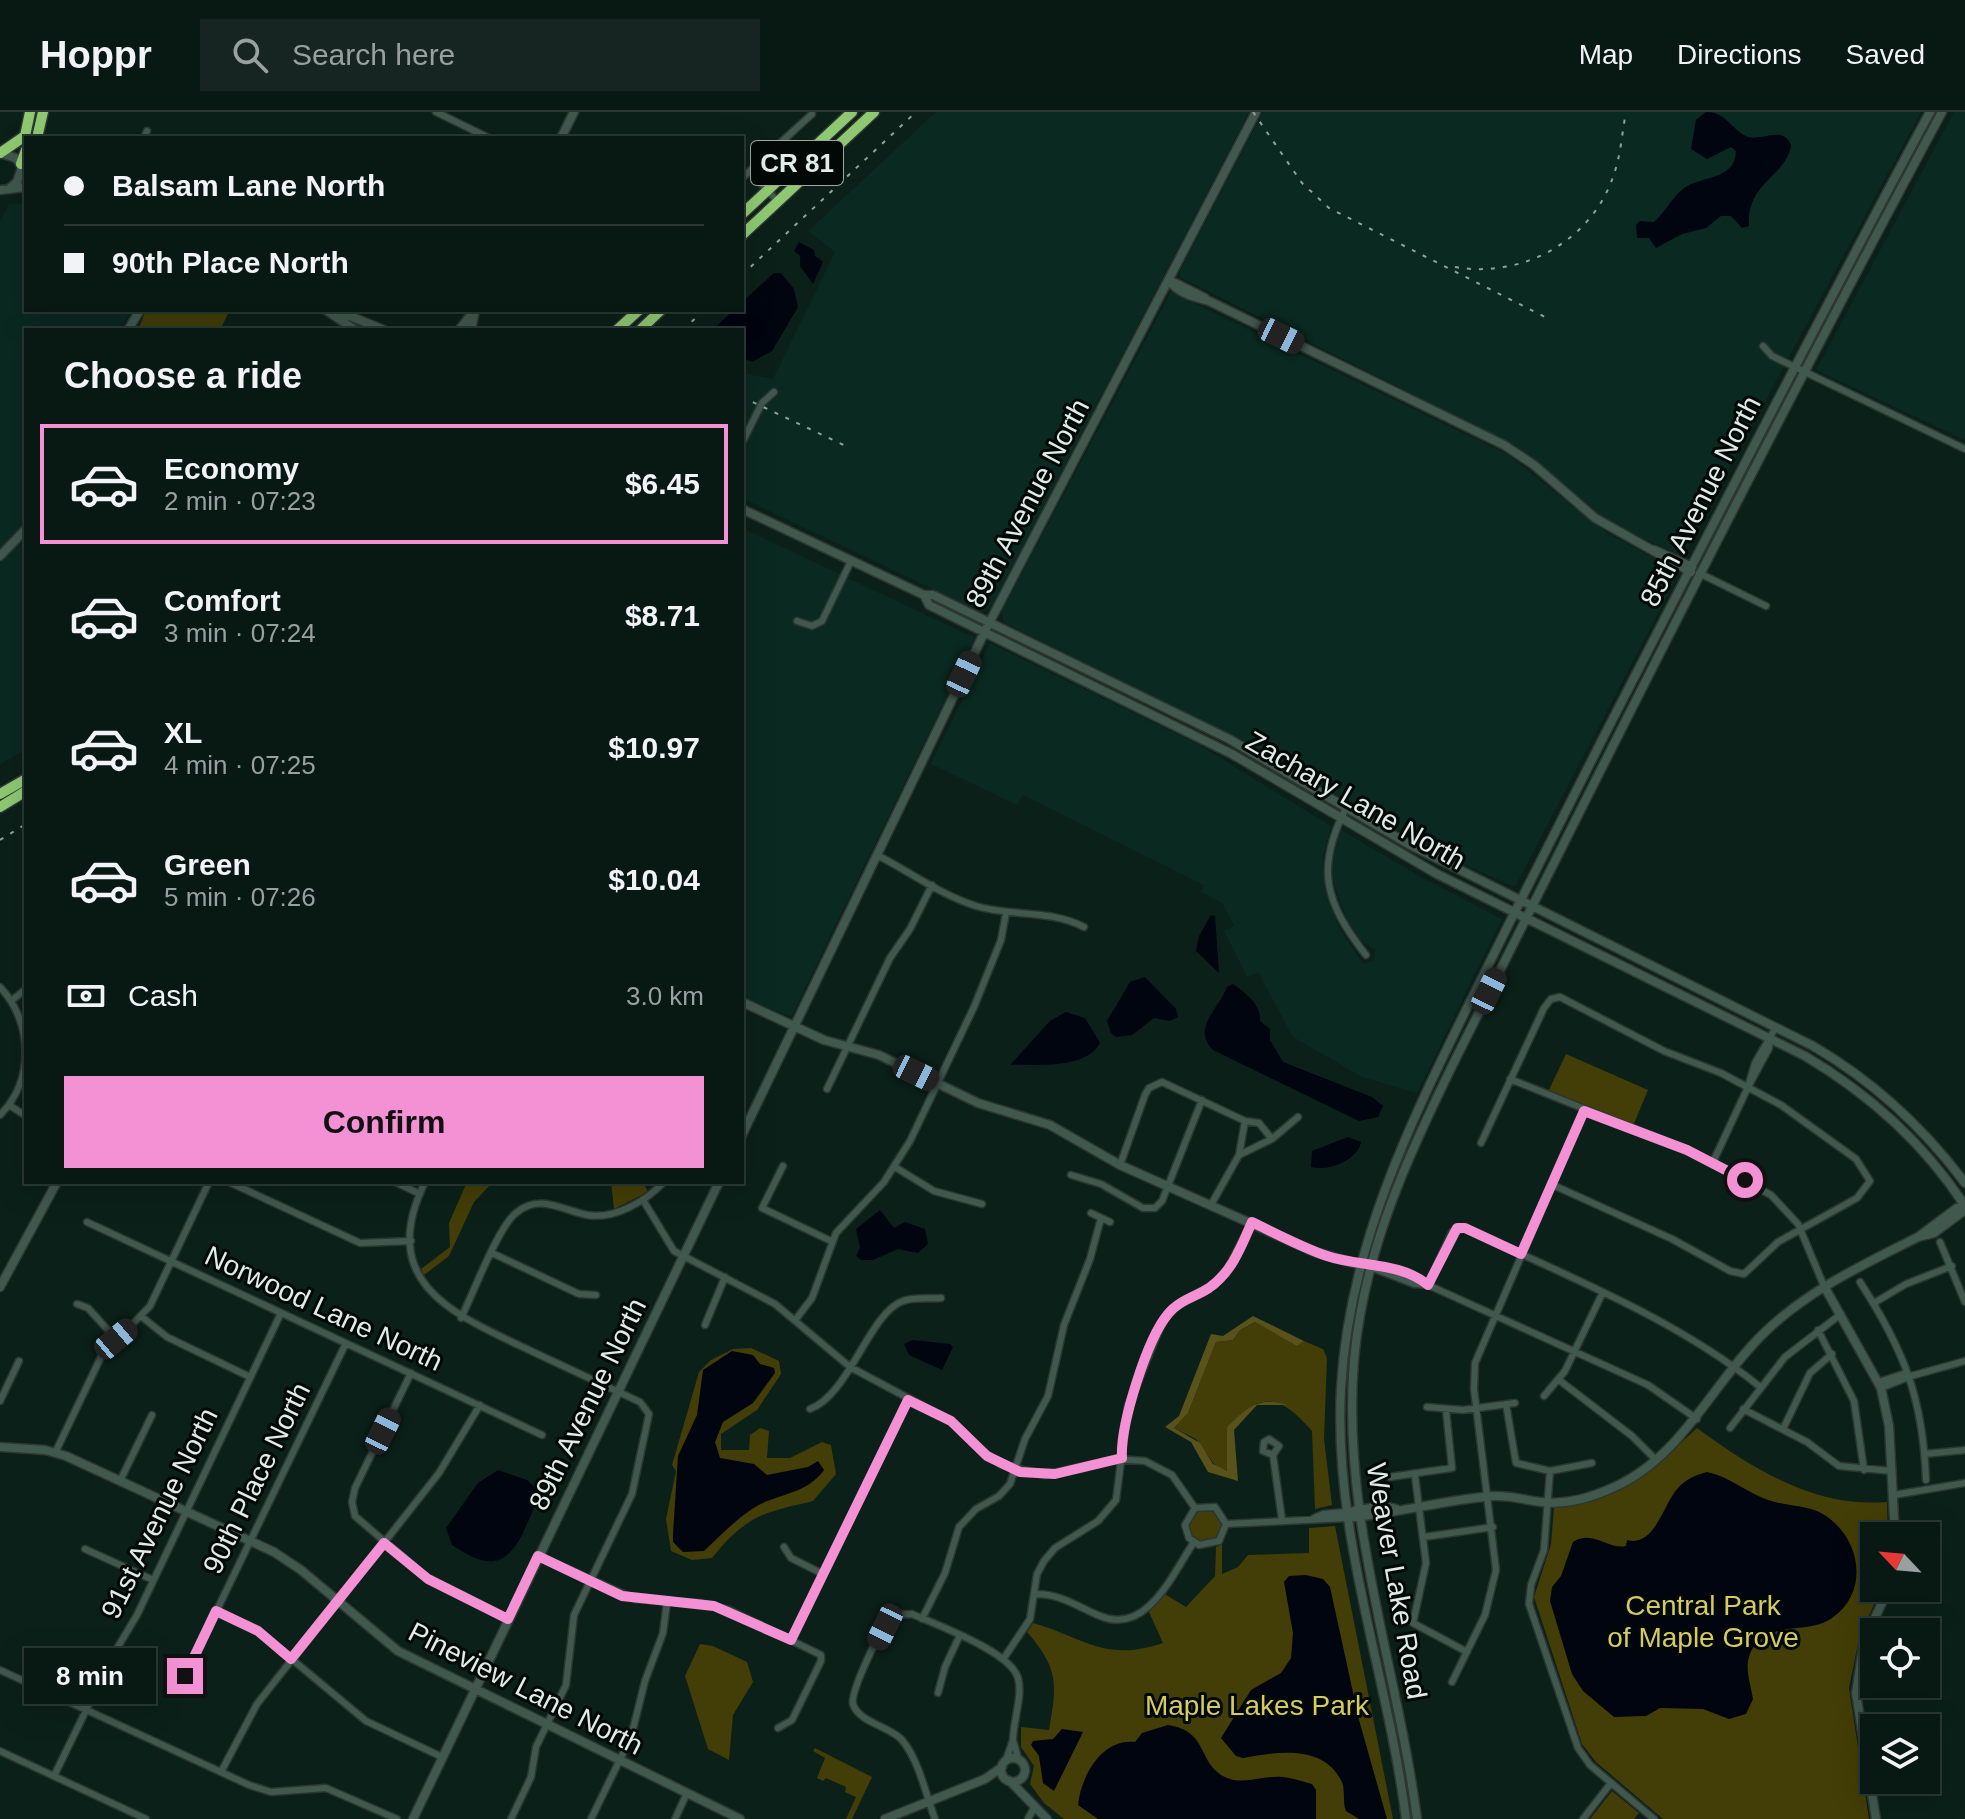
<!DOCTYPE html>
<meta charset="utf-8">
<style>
body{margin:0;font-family:Helvetica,sans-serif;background:#162521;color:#f1f3f6;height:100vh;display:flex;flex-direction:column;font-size:30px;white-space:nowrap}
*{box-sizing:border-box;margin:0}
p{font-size:26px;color:#98a0a0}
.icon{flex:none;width:44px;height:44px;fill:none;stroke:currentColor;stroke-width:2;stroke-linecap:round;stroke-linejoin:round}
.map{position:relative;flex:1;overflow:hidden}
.sheet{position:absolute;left:24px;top:216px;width:720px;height:856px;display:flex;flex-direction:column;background:#081813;border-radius:0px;box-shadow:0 8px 32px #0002,0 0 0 2px #293733}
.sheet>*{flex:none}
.guide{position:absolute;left:24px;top:24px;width:720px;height:176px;border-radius:0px;box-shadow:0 8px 32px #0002,0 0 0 2px #293733;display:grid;align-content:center;height:176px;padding:0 40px;background:#081813}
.needle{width:52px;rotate:296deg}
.tools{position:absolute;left:1860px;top:1410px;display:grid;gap:16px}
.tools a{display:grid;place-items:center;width:80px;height:80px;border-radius:0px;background:#081813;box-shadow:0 8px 32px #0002,0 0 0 2px #293733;font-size:40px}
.end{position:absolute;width:36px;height:36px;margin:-18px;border:10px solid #f491d4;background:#111;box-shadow:0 0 0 4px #111}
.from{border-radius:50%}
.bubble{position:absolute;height:56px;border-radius:0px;background:#081813;box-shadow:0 8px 32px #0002,0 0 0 2px #293733;font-size:26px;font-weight:800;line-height:56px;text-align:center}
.car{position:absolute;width:24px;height:48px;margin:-24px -12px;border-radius:10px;box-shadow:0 0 6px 2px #0007;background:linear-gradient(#222 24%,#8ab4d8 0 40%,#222 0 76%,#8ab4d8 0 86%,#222 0)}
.guide b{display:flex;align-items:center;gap:28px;height:76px;font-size:30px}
.guide b+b{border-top:2px solid #293733}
.guide i{width:20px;height:20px;background:#f1f3f6}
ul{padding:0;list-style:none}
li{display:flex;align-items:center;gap:24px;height:120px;margin:0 16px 12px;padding:0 24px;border:4px solid transparent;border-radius:0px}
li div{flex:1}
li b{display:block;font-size:30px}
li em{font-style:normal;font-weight:800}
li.on{border-color:#f491d4}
li>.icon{width:72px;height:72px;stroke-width:1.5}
h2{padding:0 40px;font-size:36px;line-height:96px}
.pay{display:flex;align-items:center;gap:20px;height:88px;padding:0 40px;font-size:30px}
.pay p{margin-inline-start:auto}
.action{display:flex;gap:16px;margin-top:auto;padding:16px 40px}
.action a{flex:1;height:92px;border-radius:0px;background:#f491d4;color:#111;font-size:32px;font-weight:800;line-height:92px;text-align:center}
header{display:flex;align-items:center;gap:48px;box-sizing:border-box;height:112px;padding:0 40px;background:#081813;border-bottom:2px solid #293733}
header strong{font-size:38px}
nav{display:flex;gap:44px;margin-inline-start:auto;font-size:28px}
.search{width:560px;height:72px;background:#162521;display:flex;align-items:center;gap:20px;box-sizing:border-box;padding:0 28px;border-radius:0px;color:#98a0a0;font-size:30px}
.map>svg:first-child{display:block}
</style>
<header>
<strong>Hoppr</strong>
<div class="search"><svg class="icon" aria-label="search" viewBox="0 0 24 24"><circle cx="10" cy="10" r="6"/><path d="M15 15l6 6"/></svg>Search here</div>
<nav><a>Map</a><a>Directions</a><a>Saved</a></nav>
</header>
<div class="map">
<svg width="1965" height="1707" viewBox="0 0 1965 1707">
<rect width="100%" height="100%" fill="#0b2019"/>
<path fill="#0a2920" d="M936,0h313l-258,495 -10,5 -239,-114v-125l31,6 62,-127 -27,-21z
M1263,0h658l-239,444 -71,-32 -95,-78 -336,-169v-6z
M1954,0h11v328l-149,-70z
M9,92h17v106h106l-12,20h-94v419l-26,15v-543z
M1171,180l336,162 100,79 69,37 1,7 -162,310 -80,-35 -201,-116 -231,-114 -1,-11z
M742,416l233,110 -184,379 -49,-20z
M990,531l209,102 132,81 -9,33 4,36 13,33 24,36 10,-3 3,-11 -15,-9 -13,-18 -15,-42 -1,-25 9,-26 82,48 79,41 -85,174 -55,-16 -69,-40 -35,-65 -11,5 -23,-46 10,-5 -12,-23 -21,-11 3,-7 -181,-90 -6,10 -86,-41z"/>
<path fill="#433d07" d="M146,198h84l-10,20h-82z
M1566,942l82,36 -15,36 -85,-34z
M467,1070h26l-19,20 -25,54 -25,19 -3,-6 29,-22 -1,-24z
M611,1070h32l5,10 -34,17z
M1255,1210l42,23 7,-4 19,8 4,9 -3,81 8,66 -17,4 -3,-78c-34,-38 -49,-39 -85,-4l1,44 -11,-3 -21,-29 -22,-11 14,-15 28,-71 17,-2 7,-10z
M751,1236l28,13 2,13 -24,36 -36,24v16h28l1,-15 10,-7 9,3 -2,27h23l32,-16 9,3 5,29 -23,27c-51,12 -66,14 -101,57l-20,2 -21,-9 -5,-32 10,-48 -4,-6 27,-93 12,-12 22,-11z
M1697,1316c56,41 118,80 190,74l1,34h-14v52h7l-22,51 -10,49 20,131h-206l-67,-57 -14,-18 -48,-147 17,-53 3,-37c59,-4 101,-40 143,-79z
M1188 1414a17 17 0 1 1 34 0a17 17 0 1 1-34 0Z
M1335,1414l58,293h-329l-20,-16 -14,-19 4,-18 -13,-19v-20l28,3c8,-46 10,-61 -22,-98l6,-9c50,14 72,40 130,20l-14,-31 14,-19 23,14 29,-31 1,-29 6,-3v30l16,-7 10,-12 61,-2v-25z
M700,1532l13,2 34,16 6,20 -20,33 -4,45 -21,-11 -23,-73z
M815,1636l57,29 -20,42h-6l10,-22 -11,-5 1,-5 -20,-9 -3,3 -6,-3 8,-20 -12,-7z
M1612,1679l27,22 -5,6h-44z"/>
<path fill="#59521b" d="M1253,1204l51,25 -7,5 -42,-24 -15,8 -7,10 -17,2 -28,71 -14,15 26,15 13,21 14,7v-44c18,-18 33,-32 59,-22h-29l-23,25 4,51 -30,-9 -17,-30 -26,-15 14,-11 32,-82 12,2z"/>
<path fill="#000510" d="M1706,0c21,0 25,18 42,25 14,4 35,-12 43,8 -4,31 -45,37 -42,81l-7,2 -11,-12h-10l-15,12 -24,6 -26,14 -7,-10h-12l-1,-13 4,-4 14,1c11,-10 18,-24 29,-33 18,-14 52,-8 53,-38l-5,-4 -24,12 -16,-10 5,-29z
M799,130l15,8 1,6 8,6 -10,22 -13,-18v-10l-6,-5z
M774,161h7l13,16 4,18 -26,44 -20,11 -10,-4v-28h-30l22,-20h8v-8z
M1211,803l4,1 4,57 -23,-22 3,-15z
M1145,865l31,32 2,8 -8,4 -16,-3 -22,17 -16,2 -5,-4 -4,-12 23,-39z
M1233,872c12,8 29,22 27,37l10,8v11l13,22 89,35 11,9 -5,11 -19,4 -146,-71c-22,-22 6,-41 14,-63z
M1066,900l19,6 15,25c-15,27 -63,21 -90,22l40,-44z
M1348,1025l13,5c-3,18 -33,30 -50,25l1,-16z
M880,1098l14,18 11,-6 20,7 3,15 -10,9 -20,-4 -25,11h-12l-5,-4 4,-8 -4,-19z
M913,1228l37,4 3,3 -11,23 -33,-15 -5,-11z
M732,1239l21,4 7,9 14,4 1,5 -22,30 -30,19 -8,20 5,16 34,6 13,11 41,-8 10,-6 6,9c-19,26 -48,23 -72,39 -19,13 -32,27 -48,42l-21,1 -10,-10v-8l5,-78 19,-41 6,-45z
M498,1358l29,10 11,11c-2,15 -9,28 -15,42 -19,37 -38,34 -71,12l-6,-17 32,-45z
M1707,1360c23,5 39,20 61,28 16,6 38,5 53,13 37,20 52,76 11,105 -24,17 -58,2 -78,28 -12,18 -4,34 -1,53l-7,15 -17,5 -26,-10 -43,-1 -14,8 -32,1 -31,-26 -11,-17 -22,-73 2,-14 9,-11 12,-34c20,-13 35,8 53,4l1,-6c28,8 37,-38 51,-52 8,-9 18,-13 29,-16z
M1306,1463l17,4 7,8 29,133 28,99h-28l-13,-8c-4,-10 0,-22 -5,-31 -19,-36 -65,-28 -98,-22l-7,-2 -15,-18 30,-48 30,-17 10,-15 2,-25 -9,-51 5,-6z
M1168,1613c41,6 29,38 57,52 15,8 34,0 50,0 12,-1 25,4 37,7l4,6v29h-218l-20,-14c3,-29 24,-67 57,-63l7,-9z
M1062,1617l21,3 -29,59 -11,-8 -4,-27 -8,-11 2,-4 20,-2z"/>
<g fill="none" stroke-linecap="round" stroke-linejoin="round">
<defs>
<path id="street" d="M436,0l53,26
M144,26l3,-7
M750,59l28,31
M742,66l70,-64
M1763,234l9,10 193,93
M742,331l20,-40 12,-11
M1699,461l67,33
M797,509l15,5 10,-5 29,-60
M1346,696c-31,60 -21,95 20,147
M877,743c33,17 64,40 99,51 36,11 73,3 108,21
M0,875c33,35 35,93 0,128
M11,889l15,-12
M1770,926l-1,10 -21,39 7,-24 21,-36
M1510,967l177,71 84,45 27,29 26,62
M827,977l63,-131 20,-29 22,-44
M9,993l17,11
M1481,1031l63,-135 7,-9 9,-2 104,54 57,22 60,32 75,54 14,22 -13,17 -79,44 -34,32 -14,-3 -58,-32 -119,-54
M1239,1043l33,-16 26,-22
M1713,1050l35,-75
M1120,1053l25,-70 4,-7 13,-6 83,39 14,2 13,16
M783,1054l-21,42 69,33
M895,1055l39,24 48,13
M1071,1063l30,9 42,24h12l7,-7 40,-101
M229,1070l131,61 51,-2
M395,1070l25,12
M425,1070c-49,101 28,132 104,168 37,17 74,35 111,52l9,12 -17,80 -58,121 -8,70 -30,62 -5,30 -20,42
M643,1088l31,51 101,53 75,63 101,54 31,30 20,14 43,10 72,-16 28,2 27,14 23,33
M1212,1091l27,-48 6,-34
M1091,1101l19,9
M87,1110l455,213
M1940,1130l25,60
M492,1141l87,41 17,1
M1370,1155c19,-1 43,5 58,18l-14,-1z
M1860,1170c44,68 63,116 66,198
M1874,1191l32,-19 46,-18
M77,1192l11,4 28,31
M142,1205l25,20 83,40
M461,1206c12,-24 37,-91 55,-105 23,-20 46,-3 71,2 27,5 59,-14 77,-33
M796,1207l16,-21 24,-65 48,-51 26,-41 64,-134 27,-67 5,-27
M705,1213l20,-48
M1818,1218l36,71 10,69
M411,1261l-56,115 -3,14 3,14 73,63 80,40
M1911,1264l54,-15
M1559,1268l73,56 22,22
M1879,1270l24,-8 8,2 -30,12
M1544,1284l21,-25 37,-77
M0,1289l19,-40
M1506,1292l10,59 34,8 42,-8
M1427,1295l36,3 52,-7
M810,1297c39,-14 60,-97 93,-108 11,-4 26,-2 38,-3
M1743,1297l64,33 32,24 53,5
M1697,1307l-49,-34 -220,-100 24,-53 13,-4c99,47 208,89 294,158
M1730,1316l55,-71 56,-43
M1783,1317l27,-56 22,-19
M55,1341l46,-96 49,-51 59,-124
M1925,1342l40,-4
M1273,1343l-10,-4 1,-9 5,-3 10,7 -6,9 9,65
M1550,1359l-6,79 -13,35 -2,19 49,144 12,17 64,54
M1415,1364l11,87 -13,60 54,29
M1390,1365l62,-9 -6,-58
M120,1369l32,-66
M1894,1383l71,-12
M1195,1396l-10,17 4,13 10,7 20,-4 7,-17
M1195,1396l20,-1 11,17
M1314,1406l9,-4 23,-2
M1226,1412l121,-6
M1424,1425l69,-10
M784,1435l7,11 32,16
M85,1437l68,31
M538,1444l97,43 63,4 31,7 92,45v6l-29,59 -14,8
M1036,1482c25,0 42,13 64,22 47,20 73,-43 94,-74
M216,1499l42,20 108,90 76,36
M922,1507l23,-46 14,-46 17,-18 23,-13 11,-12 15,-45 23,-43 16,-71 26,-66 11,-41
M791,1528l117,-240
M1004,1546l26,-39 7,-45 7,-13 11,-13 43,-27 18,-21 12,-94 35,-86 15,-16 30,-16 17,-14 27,-52
M0,1558l249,115 22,7 55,-4 71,31
M185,1564l161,-333
M1452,1570l33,-67 11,-45 -22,-181 1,-26 109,-252
M938,1581l7,-26 14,-30
M0,1639l146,68
M1006,1648l7,-20 5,18
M221,1660l36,-68 182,-231 41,-68
M54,1664l59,-121 24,-40 144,-302
M591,1707l40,-82 14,-56 18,-48 4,-31
M675,1707l12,-26
M935,1707c-9,-24 -16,-59 -33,-79 -12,-14 -43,-17 -49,-36 -3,-12 27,-74 36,-84 7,-6 15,-6 23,-6 25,11 99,38 106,64 5,18 -5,43 -5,62
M1028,1707l6,-11
M1583,1707l28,-36"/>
<path id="secondary" d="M561,26l13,-26
M0,41l16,5 6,9 -5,15 -8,7
M0,78l26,-3
M1169,168c8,13 25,17 40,21l295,144 30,20 61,53 96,54
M1169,168l36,18
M326,198l29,20
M331,201l19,3 34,14
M128,218l12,-20
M459,218l16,-20
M471,218l4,-19
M742,397l182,86h9l296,144 181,106 403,201c60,35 110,81 152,137
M1654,438l38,17
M0,444l26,-27
M924,483l5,10 303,149 205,120 368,182c64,38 119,87 160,150
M742,890l82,38 55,15 99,48 72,22 70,40 195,87 46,13
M742,1023l243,-504 271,-519
M1965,1096h-8l-39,29 16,-4 31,-23
M1824,1174l57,102 8,38 6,110
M0,1175l57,-105
M0,1335l45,3 21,6 208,96 27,18 97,81 342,168
M1354,1399l28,-5 14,3
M1355,1405c46,-5 91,-17 138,-21 17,-1 32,4 48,6 25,3 49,-4 71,-14 70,-30 100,-105 152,-155 44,-43 99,-68 154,-96
M1001 1658a12 12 0 1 1 24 0a12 12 0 1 1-24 0Z
M1010,1669l37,38
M413,1707l306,-637
M885,1707l100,-40 17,-12
M1406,1707c-18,-144 -73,-283 -65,-431 8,-140 67,-261 128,-384 44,-89 89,-178 134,-266 108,-209 215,-419 327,-626
M1417,1707c-20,-154 -76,-301 -63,-459 10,-111 55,-207 104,-306 34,-69 69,-138 104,-207 124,-247 249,-492 380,-735
M1876,1707l-20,-126 8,-52 25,-53"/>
<path id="highway" d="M37,26l6,-26
M0,41l25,-17 5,-24
M21,52l5,-14
M742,102l110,-102
M742,123l132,-123
M617,218l22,-20
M640,218l21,-20
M0,682l26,-15
M0,695l26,-16"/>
</defs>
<use href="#street" stroke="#2d3632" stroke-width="9"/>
<use href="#secondary" stroke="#2d3632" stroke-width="11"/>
<use href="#highway" stroke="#2d3632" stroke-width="13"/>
<use href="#street" stroke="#41584f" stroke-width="6"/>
<use href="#secondary" stroke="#41584f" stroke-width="8"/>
<use href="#highway" stroke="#8ec971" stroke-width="10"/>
<path stroke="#92a29c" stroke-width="2" stroke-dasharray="4 8" stroke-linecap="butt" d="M1253,0l49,71 27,25 222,112
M1455,155c68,12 138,-27 159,-93 7,-20 8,-42 12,-62
M742,163l174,-163
M683,218l21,-20
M742,285l108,51
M0,728l26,-16"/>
</g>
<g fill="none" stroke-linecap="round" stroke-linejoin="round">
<path stroke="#f491d4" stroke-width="10" d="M185,1564l31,-65 42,20 33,28 93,-116 44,36 80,40 30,-63 84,40 92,10 77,34 117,-240 43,21 36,35 33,16 35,2 67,-16c-2,-33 25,-119 46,-144 10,-13 27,-17 41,-26 23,-16 32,-41 43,-66 25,12 49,25 75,34 32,11 74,6 101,29l29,-57h8l56,26 63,-143 103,39 58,30"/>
</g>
<g text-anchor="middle" stroke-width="6" stroke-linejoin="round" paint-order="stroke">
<rect fill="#020805" stroke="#9da8a3" stroke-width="2" x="751" y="29" width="92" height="44" rx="6"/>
<g font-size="26" font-weight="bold" fill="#dfece7">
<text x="797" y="60">CR 81</text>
</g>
<g font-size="28" fill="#dfece7" stroke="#020805">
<text transform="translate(1700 389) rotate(-63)" y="10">85th Avenue North</text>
<text transform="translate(1027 391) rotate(-62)" y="10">89th Avenue North</text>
<text transform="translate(1356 688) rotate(30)" y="10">Zachary Lane North</text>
<text transform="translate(324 1196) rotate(25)" y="10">Norwood Lane North</text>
<text transform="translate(587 1292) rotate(-64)" y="10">89th Avenue North</text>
<text transform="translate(256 1366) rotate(-64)" y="10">90th Place North</text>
<text transform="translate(159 1401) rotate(-64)" y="10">91st Avenue North</text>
<text transform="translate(1397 1469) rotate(80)" y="10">Weaver Lake Road</text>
<text transform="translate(526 1576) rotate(27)" y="10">Pineview Lane North</text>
</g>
<g font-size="28" fill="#d6ca65" stroke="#020805">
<text x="1703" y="1503">Central Park<tspan x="1703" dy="32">of Maple Grove</tspan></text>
<text x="1257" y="1603">Maple Lakes Park</text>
</g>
</g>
</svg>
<div class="tools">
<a><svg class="needle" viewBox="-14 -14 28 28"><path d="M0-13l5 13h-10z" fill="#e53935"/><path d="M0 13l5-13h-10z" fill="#98a0a0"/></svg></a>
<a><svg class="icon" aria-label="locate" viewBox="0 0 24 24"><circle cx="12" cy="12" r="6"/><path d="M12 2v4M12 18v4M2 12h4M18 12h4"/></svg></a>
<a><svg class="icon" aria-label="layers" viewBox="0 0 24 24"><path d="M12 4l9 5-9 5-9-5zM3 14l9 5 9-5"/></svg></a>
</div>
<i class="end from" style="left:1745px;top:1068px"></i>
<i class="end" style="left:185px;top:1564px"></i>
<div class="bubble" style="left:24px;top:1536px;width:132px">8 min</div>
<i class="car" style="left:1281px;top:224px;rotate:116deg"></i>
<i class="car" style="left:964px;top:562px;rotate:25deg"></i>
<i class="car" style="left:1489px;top:879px;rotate:26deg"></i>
<i class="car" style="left:916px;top:961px;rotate:116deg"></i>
<i class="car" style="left:116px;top:1227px;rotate:50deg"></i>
<i class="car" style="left:383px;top:1319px;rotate:26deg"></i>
<i class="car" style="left:885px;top:1515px;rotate:206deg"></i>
<div class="guide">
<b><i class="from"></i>Balsam Lane North</b>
<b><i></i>90th Place North</b>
</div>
<section class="sheet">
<h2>Choose a ride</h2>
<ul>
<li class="on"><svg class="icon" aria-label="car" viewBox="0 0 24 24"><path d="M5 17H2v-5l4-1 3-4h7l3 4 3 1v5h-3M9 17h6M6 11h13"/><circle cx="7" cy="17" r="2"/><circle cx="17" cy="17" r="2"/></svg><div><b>Economy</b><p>2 min · 07:23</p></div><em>$6.45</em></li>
<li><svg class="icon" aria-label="car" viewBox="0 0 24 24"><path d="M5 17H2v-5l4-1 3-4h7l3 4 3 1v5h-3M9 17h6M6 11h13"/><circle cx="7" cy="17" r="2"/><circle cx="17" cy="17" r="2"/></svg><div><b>Comfort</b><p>3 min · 07:24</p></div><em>$8.71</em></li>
<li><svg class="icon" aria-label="car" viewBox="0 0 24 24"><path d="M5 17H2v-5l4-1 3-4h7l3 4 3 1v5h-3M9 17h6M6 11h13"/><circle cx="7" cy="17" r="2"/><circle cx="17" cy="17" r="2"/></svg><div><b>XL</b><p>4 min · 07:25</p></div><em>$10.97</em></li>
<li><svg class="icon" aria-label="car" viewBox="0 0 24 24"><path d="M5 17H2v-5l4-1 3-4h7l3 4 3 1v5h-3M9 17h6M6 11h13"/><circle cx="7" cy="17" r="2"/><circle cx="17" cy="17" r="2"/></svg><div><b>Green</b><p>5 min · 07:26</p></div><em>$10.04</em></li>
</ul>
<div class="pay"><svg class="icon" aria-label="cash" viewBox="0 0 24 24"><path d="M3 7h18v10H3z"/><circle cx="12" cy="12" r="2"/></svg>Cash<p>3.0 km</p></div>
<div class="action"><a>Confirm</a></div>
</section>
</div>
